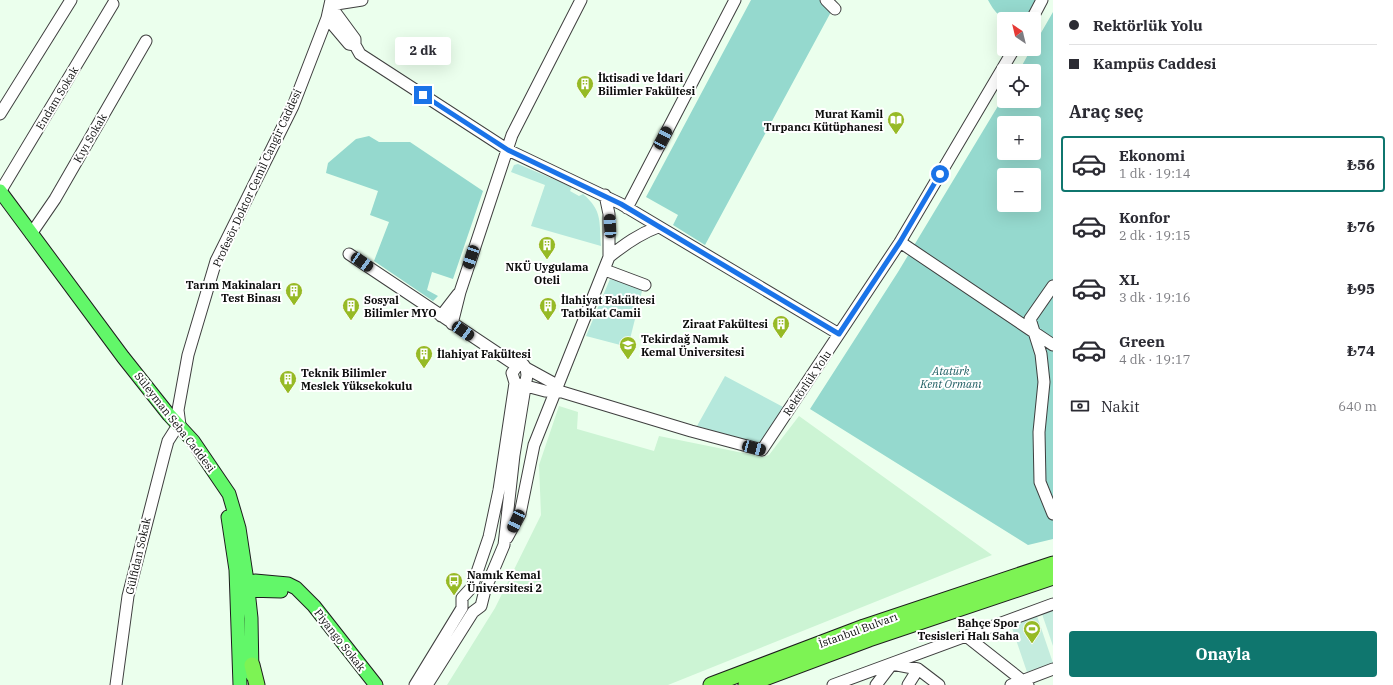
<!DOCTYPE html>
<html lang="tr">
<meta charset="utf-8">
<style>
body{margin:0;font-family:"IBM Plex Serif",serif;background:#f2f2f3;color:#2b2b33;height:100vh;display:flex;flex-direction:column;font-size:15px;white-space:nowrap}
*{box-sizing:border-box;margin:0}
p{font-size:13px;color:#7c7c81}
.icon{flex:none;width:22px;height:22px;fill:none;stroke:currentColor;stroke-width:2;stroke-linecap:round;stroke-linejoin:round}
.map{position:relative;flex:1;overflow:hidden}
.details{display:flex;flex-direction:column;background:#fff;width:340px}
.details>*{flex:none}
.hud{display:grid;align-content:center;height:88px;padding:0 16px;background:#fff}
.needle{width:26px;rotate:325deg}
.fabs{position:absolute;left:997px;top:12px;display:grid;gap:8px}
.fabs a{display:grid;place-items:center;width:44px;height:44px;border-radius:4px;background:#fff;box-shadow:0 4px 16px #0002;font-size:20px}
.end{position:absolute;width:18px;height:18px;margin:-9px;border:5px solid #1a73e8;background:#fff;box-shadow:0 0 0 2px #fff}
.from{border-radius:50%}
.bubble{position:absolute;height:28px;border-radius:4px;background:#fff;box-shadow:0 4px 16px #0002;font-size:13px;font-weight:700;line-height:28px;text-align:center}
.car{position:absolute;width:12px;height:24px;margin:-12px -6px;border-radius:5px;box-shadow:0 0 3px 1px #0007;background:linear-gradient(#222 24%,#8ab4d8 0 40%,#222 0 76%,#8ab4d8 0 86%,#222 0)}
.hud b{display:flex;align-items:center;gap:14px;height:38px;font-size:15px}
.hud b+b{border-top:1px solid #e1e1e2}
.hud i{width:10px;height:10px;background:#2b2b33}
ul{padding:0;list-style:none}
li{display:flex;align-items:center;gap:12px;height:56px;margin:0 8px 6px;padding:0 8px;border:2px solid transparent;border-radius:4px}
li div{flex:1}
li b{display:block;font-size:15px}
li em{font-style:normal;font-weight:700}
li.current{border-color:#0f766e}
li>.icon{width:36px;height:36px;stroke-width:1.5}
h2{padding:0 16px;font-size:18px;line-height:48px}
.pay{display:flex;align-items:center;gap:10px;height:44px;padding:0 16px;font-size:15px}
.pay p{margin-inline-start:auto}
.action{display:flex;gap:8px;margin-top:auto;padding:8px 16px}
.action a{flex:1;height:46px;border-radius:4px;background:#0f766e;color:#fff;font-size:16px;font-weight:700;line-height:46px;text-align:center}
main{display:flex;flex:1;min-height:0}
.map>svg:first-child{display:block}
</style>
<main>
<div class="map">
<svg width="1053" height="685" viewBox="0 0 1053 685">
<rect width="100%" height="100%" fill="#ebffed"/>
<path fill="#ccf4d4" d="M559,406l19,6 -1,17 77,22 5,-15 104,21 6,-2 30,-39 193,139 -324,130h-221l48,-77 46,-93 -2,-50z"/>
<path fill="#b5e8dc" d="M518,164l54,23 -2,4 9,5 4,-2c20,17 16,28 18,52l-70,-20 14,-41 -34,-13 3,-7z
M610,279l33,8 -15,60 -42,-11z
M725,376l60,32 -20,32 -10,3 -58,-17z"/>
<path fill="#95d9ce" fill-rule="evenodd" d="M751,0h70l11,10 -127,235 -32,-20 5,-10 -32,-18z
M988,0h50l-10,19c-22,0 -29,2 -40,-19z
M1053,12v527l-25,6 -218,-136 88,-137 106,-176v5h30v-30h-15l12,-22h3v-4zM1004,123h30v30h-30zM1004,175h30v30h-30z
M369,136l10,6h31l73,49 -30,88 -21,-7 -5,18 11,6 -5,5 -59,-40 15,-39 -19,-7 8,-24 -52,-18 2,-10 28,-24z"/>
<path fill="#c4ecde" d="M1053,610v36l-11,-32z
M1037,616l16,47 -26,9 -16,-47z"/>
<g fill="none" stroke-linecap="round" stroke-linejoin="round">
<defs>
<path id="minor" d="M826,0l9,9
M330,5l25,34v6
M330,5l32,-5
M327,18l22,26 6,1
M1032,19l10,-19
M355,45l5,9 148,96 113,54 218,130
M0,114l71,-114
M0,192l113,-188
M627,208l108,-208
M31,234l24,-35 91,-158
M900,242l153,103
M349,254l168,112
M609,257c16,-13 30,-23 49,-30
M605,270l40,15
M1053,286l-23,33 11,35 3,28 -5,50 1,50 13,32
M441,316l17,-22
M452,324l8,-32 52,-157 69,-135
M526,368l31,17
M515,383l30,8 17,1 129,39 71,19 138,-208 114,-193
M180,425l-2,-15 10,-55 28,-94 77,-155 34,-88 4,-18
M507,538l13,-24 14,-69 75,-188v-43l-4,-19
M966,636l62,49
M116,685l12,-89 37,-144 3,-11 7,-11
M415,685l47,-77v-10l10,-11 17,-50 10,-47 16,-107 -3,-10 5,-7 6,-2 3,4 1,7 -13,80 -10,90 -19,45 -4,16 -8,6 -46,73
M833,685l220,-81
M876,685l16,-21 26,5 21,16
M908,685l10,-16
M1011,685l42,-16"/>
<path id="major" d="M0,191l123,166 46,58 24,26 36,53 10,34 8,53 4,37 1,57
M228,517l8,53 4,115
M240,584l15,-3 33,3 8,4 18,18 62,79
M241,590l40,1"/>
<path id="highway" d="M252,665l5,20
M711,685l153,-58 189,-63
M746,685l123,-46 184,-62"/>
</defs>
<use href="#minor" stroke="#3f3f3f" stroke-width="13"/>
<use href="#major" stroke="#1d1d1d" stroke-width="15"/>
<use href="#highway" stroke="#1d1d1d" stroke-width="17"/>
<use href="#minor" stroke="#fff" stroke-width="11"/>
<use href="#major" stroke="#62f769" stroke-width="13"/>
<use href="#highway" stroke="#7df354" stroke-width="15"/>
</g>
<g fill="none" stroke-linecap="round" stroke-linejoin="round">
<path stroke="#1a73e8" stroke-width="5" d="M423,95l85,55 113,54 218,130 61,-92 40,-68"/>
</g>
<defs>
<symbol id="building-pin" viewBox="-11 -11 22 30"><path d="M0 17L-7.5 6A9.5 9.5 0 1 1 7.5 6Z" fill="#96ba25" stroke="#fff"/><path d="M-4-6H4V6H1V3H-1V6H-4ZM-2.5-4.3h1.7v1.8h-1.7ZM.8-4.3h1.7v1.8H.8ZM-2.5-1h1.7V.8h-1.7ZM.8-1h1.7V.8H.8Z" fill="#fff"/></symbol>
<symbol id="library-pin" viewBox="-11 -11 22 30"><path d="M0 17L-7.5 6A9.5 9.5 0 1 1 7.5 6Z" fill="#96ba25" stroke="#fff"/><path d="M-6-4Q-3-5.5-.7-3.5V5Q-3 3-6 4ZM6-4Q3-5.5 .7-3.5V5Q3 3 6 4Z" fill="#fff"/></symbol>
<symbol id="university-pin" viewBox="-11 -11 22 30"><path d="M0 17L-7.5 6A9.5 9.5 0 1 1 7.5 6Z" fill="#96ba25" stroke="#fff"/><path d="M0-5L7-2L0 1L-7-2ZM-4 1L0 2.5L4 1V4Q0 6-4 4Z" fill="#fff"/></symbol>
<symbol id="bus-pin" viewBox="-11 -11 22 30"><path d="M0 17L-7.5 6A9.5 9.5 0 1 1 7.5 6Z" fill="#96ba25" stroke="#fff"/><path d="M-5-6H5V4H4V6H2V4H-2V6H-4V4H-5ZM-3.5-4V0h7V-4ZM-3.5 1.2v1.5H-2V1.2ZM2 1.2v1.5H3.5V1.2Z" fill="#fff"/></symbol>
<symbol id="stadium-pin" viewBox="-11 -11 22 30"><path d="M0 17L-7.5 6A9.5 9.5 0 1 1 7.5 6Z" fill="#96ba25" stroke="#fff"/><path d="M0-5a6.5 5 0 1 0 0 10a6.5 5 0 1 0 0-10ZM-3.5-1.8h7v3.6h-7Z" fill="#fff"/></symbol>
</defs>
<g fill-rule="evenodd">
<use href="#building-pin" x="575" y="74" width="20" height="27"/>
<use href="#library-pin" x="886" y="110" width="20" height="27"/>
<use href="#building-pin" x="537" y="235" width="20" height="27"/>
<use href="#building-pin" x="284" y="281" width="20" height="27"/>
<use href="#building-pin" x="341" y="296" width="20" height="27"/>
<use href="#building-pin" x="538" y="296" width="20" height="27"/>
<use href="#building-pin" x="771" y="314" width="20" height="27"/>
<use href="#university-pin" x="618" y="335" width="20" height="27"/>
<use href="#building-pin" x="414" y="344" width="20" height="27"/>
<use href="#building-pin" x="278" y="369" width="20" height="27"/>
<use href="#bus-pin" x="444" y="571" width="20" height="27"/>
<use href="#stadium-pin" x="1022" y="619" width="20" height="27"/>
</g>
<g text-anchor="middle" stroke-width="4" stroke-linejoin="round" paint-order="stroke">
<g font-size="11" font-weight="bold" fill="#0c0c0c" stroke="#fff" text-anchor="start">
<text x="598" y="82">İktisadi ve İdari<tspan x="598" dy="13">Bilimler Fakültesi</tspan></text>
<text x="883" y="118" text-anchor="end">Murat Kamil<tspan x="883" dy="13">Tırpancı Kütüphanesi</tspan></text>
<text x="547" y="271" text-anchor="middle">NKÜ Uygulama<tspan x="547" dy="13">Oteli</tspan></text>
<text x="281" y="289" text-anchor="end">Tarım Makinaları<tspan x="281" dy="13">Test Binası</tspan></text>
<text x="364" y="304">Sosyal<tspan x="364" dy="13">Bilimler MYO</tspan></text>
<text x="561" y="304">İlahiyat Fakültesi<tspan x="561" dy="13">Tatbikat Camii</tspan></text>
<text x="768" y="328" text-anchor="end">Ziraat Fakültesi</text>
<text x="641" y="343">Tekirdağ Namık<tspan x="641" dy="13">Kemal Üniversitesi</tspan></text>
<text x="437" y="358">İlahiyat Fakültesi</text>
<text x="301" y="377">Teknik Bilimler<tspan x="301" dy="13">Meslek Yüksekokulu</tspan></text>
<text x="467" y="579">Namık Kemal<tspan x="467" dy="13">Üniversitesi 2</tspan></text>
<text x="1019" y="627" text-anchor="end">Bahçe Spor<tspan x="1019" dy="13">Tesisleri Halı Saha</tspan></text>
</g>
<g font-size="11" fill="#0c0c0c" stroke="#fff">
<text transform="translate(57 98) rotate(-59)" y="4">Endam Sokak</text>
<text transform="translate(90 138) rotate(-60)" y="4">Kıyı Sokak</text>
<text transform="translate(257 178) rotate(-65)" y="4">Profesör Doktor Cemil Cangir Caddesi</text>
<text transform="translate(807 383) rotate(-56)" y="4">Rektörlük Yolu</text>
<text transform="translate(175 422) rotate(52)" y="4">Süleyman Seba Caddesi</text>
<text transform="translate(138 556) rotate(-77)" y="4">Gülfidan Sokak</text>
<text transform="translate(858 630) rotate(-20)" y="4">İstanbul Bulvarı</text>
<text transform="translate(340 640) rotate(52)" y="4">Piyango Sokak</text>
</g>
<g font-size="11" font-style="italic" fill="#1d5d62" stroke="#fff">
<text x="951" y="375">Atatürk<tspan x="951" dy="13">Kent Ormanı</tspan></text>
</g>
</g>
</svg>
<div class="fabs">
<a><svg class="needle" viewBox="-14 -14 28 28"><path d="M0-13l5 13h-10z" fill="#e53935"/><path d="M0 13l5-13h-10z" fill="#7c7c81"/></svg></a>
<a><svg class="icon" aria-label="locate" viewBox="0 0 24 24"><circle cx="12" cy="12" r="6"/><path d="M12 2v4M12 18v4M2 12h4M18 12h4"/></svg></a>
<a>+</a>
<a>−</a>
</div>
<i class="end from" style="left:940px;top:174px"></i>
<i class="end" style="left:423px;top:95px"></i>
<div class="bubble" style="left:395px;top:37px;width:56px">2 dk</div>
<i class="car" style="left:663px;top:138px;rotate:27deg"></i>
<i class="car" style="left:610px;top:226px;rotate:357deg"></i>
<i class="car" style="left:471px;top:257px;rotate:198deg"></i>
<i class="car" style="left:362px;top:262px;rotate:125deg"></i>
<i class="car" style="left:463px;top:331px;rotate:125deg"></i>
<i class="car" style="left:754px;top:448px;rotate:105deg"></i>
<i class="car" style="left:516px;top:521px;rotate:205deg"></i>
</div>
<section class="details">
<div class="hud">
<b><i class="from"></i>Rektörlük Yolu</b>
<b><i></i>Kampüs Caddesi</b>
</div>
<h2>Araç seç</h2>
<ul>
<li class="current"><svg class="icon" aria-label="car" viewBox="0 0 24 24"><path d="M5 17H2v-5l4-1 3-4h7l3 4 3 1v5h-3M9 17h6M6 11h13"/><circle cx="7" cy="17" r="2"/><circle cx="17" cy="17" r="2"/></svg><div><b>Ekonomi</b><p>1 dk · 19:14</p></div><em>₺56</em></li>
<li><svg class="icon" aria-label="car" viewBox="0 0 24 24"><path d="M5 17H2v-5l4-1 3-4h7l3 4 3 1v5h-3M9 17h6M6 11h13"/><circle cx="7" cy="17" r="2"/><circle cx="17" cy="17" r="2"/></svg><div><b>Konfor</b><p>2 dk · 19:15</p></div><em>₺76</em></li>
<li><svg class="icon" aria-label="car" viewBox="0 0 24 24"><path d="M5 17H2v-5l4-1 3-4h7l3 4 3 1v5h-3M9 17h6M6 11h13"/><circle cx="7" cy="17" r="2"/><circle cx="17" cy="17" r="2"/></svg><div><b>XL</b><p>3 dk · 19:16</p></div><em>₺95</em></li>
<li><svg class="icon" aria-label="car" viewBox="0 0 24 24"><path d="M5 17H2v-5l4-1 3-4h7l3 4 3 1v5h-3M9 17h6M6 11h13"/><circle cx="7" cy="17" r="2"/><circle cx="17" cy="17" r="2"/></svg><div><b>Green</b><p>4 dk · 19:17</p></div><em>₺74</em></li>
</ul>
<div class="pay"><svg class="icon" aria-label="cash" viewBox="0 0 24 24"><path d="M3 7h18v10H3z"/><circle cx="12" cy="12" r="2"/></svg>Nakit<p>640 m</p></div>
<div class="action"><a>Onayla</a></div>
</section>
</main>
